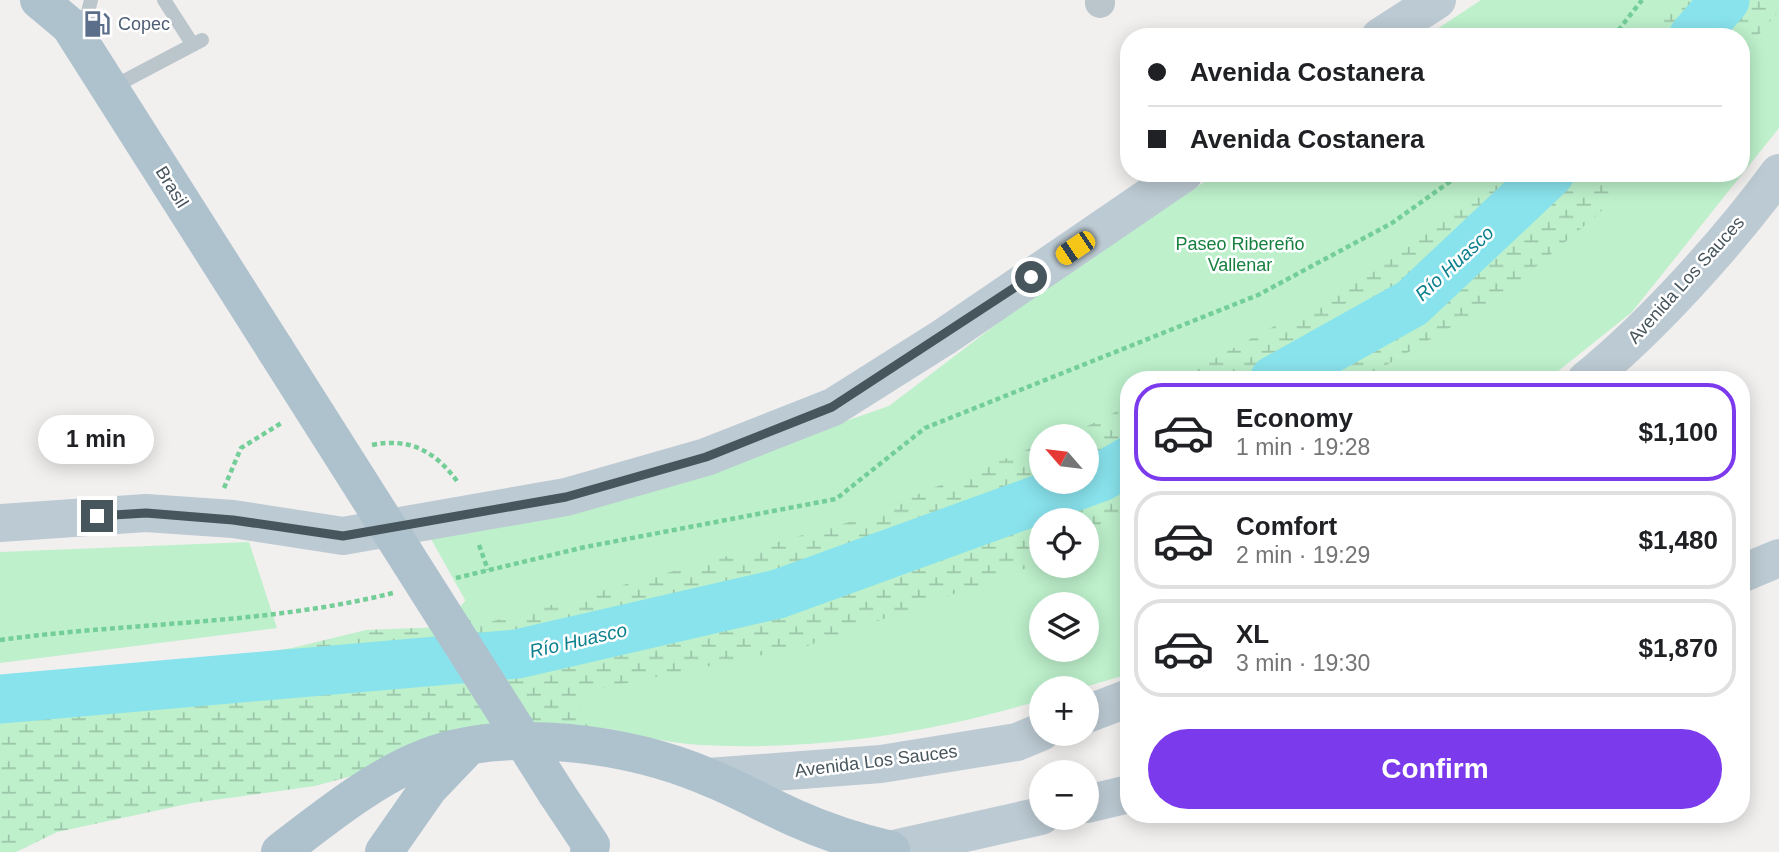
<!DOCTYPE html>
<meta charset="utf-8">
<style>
body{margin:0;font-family:Helvetica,sans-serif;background:#f6f6f6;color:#202124;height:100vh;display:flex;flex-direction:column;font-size:26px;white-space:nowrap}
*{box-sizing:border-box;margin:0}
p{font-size:23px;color:#757577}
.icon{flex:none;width:38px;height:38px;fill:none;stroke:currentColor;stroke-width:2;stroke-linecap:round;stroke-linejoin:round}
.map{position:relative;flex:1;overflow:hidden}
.drawer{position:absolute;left:1120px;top:371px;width:630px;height:452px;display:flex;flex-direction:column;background:#fff;border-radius:28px;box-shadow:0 4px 18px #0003}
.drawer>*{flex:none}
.hud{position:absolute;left:1120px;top:28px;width:630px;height:154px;border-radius:28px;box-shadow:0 4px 18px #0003;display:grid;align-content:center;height:154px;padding:0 28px;background:#fff}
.needle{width:46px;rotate:298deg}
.controls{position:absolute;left:1029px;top:424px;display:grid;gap:14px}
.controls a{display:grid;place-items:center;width:70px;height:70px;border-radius:50%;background:#fff;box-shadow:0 4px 18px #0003;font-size:35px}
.end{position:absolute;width:32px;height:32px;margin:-16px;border:9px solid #47555d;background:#fff;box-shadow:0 0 0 4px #fff}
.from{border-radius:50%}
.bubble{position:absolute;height:49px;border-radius:24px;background:#fff;box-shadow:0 4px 18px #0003;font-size:23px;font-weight:600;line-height:49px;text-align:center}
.car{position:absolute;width:21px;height:42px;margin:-21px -10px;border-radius:9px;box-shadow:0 0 5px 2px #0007;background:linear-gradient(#f5c518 24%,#345 0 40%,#f5c518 0 76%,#345 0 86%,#f5c518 0)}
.hud b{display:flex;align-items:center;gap:24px;height:66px;font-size:26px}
.hud b+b{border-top:2px solid #e0e0e0}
.hud i{width:18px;height:18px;background:#202124}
ul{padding:12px 0 0;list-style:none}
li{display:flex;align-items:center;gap:21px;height:98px;margin:0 14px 10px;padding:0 14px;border:4px solid #e0e0e0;border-radius:28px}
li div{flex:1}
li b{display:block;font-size:26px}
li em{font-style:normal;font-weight:600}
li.active{border-color:#7c3aed}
li>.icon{width:63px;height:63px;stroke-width:1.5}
.button{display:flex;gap:14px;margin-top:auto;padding:14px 28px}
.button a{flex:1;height:80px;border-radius:42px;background:#7c3aed;color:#fff;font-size:28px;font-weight:600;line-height:80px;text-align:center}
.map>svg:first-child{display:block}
</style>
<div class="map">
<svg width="1779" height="852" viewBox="0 0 1779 852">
<defs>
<pattern id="wetland-marsh" width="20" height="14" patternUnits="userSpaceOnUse" patternTransform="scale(1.75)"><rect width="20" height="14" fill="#bdf0cb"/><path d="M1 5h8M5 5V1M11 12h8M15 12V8" fill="none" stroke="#9bc5a8"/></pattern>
</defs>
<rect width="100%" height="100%" fill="#f2efef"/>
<path fill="url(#wetland-marsh)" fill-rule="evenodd" d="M1649,0h130v32l-38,58v-53h-123z
M1486,173h201l-236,207h-322v193l-477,155 -106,1 -111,24 -120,33 -123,17 -135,29 -41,20h-16v-171l180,-16 112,-17 74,-18 77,-3 28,-33zM1041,436h46v45h-46zM1041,520h46v45h-46z"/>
<path fill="#bdf0cb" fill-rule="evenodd" d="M1481,0h196l-29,37h-223z
M1779,11v117l-147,184 -85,68h-186l136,-80 135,-115 10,-12h99v-118z
M1218,173h293l-139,100 -197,107h-46v24c-28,16 -55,32 -88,32v8l-191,78 -371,103 -49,-88 207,-43 252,-88 155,-118z
M1129,514v160l-48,14h-40v12c-110,33 -225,51 -340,45 -40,-2 -82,-15 -121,-23l-1,-29 228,-47 234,-83 46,2v-27zM1041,604h46v45h-46z
M249,542l28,86 -277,35v-111z"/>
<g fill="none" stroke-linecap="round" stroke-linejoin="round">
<path stroke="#89e3ed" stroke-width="49" d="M1693,37l32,-37
M1274,380l138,-77 138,-130
M0,699l517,-45 261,-60 323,-117 28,-16"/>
<path stroke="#74ce98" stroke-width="4.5" stroke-dasharray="5 3.5" stroke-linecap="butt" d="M1613,37l29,-37
M372,445c38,-8 65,7 87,39
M224,488l17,-40 42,-26
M479,545l9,25
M456,578l129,-31 251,-48 89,-71 333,-133 134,-72 70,-50
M0,640c131,-18 264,-15 393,-47"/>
<path stroke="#bac5cc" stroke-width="14" d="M91,0l-3,12 8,22
M164,0l29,45
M111,88l91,-48"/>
<path stroke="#bac5cc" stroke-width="30" d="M1100,0v3"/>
<path stroke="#bccad3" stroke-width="38" d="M1380,37l57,-37
M1586,380c66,-53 143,-139 193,-207
M0,523l146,-10 87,6 110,17 223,-39 140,-40 127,-50 111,-70 240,-164
M1741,574l38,-16
M1087,714l42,-16
M708,777l173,-13 136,-22 24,-10
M1087,804l42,-10
M880,852l161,-36"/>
<path stroke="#aec2ce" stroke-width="38" d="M39,0l31,26 205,323
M557,794l34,51 -2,7
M280,852c43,-33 96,-76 147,-95 82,-31 203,-13 281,20 30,12 58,28 87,41 31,14 63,24 96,32
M384,852l44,-63 40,-42"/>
<path stroke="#aec2ce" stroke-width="38" d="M275,349l282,445"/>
</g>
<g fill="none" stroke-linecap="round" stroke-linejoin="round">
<path stroke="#47555d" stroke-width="9" d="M97,516l49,-3 87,7 110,16 223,-39 140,-40 126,-50 199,-130"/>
</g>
<defs>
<symbol id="fuel-bare" viewBox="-9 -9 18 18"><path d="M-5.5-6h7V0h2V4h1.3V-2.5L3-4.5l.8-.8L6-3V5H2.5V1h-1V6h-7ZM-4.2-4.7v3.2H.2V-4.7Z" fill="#5c6f8a" stroke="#fff" stroke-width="2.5" paint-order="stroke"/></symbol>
</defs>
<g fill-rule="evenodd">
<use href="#fuel-bare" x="78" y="5" width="38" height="38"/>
</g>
<g text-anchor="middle" stroke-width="5" stroke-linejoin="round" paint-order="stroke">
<g font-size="18" fill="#4e5e75" stroke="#fff" text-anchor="start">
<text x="118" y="30">Copec</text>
</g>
<g font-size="18" fill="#47555d" stroke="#fff">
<text transform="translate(172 187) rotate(58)" y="6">Brasil</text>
<text transform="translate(1686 280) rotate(-48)" y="6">Avenida Los Sauces</text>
<text transform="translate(876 761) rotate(-7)" y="6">Avenida Los Sauces</text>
</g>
<g font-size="18" fill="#16803f" stroke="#fff">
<text x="1240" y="250">Paseo Ribereño<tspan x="1240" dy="21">Vallenar</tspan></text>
</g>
<g font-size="19" font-style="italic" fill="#0b808d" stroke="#fff">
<text transform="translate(1454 263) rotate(-43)" y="7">Río Huasco</text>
<text transform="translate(578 640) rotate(-13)" y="7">Río Huasco</text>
</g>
</g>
</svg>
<div class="controls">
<a><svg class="needle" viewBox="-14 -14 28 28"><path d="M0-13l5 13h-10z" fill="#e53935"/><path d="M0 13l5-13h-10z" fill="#757577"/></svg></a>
<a><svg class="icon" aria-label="locate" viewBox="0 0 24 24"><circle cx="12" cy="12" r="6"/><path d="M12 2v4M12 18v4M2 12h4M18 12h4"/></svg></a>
<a><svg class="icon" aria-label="layers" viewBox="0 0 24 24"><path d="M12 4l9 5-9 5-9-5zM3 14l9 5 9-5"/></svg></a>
<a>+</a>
<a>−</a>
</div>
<i class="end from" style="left:1031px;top:277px"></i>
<i class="end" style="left:97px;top:516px"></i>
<div class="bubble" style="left:38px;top:415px;width:116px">1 min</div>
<i class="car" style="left:1075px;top:248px;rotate:236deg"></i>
<div class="hud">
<b><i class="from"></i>Avenida Costanera</b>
<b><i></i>Avenida Costanera</b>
</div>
<section class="drawer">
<ul>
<li class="active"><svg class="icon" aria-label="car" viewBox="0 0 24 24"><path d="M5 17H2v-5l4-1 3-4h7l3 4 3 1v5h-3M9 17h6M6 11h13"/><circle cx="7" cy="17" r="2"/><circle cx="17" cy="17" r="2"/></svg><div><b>Economy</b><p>1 min · 19:28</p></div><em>$1,100</em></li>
<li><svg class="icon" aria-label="car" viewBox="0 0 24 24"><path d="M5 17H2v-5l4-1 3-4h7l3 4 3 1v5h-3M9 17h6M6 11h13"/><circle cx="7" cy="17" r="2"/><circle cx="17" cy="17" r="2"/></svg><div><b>Comfort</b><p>2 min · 19:29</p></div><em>$1,480</em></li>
<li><svg class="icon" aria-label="car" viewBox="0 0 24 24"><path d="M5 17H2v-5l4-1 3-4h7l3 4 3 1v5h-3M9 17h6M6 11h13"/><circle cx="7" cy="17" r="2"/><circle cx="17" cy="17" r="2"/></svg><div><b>XL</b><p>3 min · 19:30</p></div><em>$1,870</em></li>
</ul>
<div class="button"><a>Confirm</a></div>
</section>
</div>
